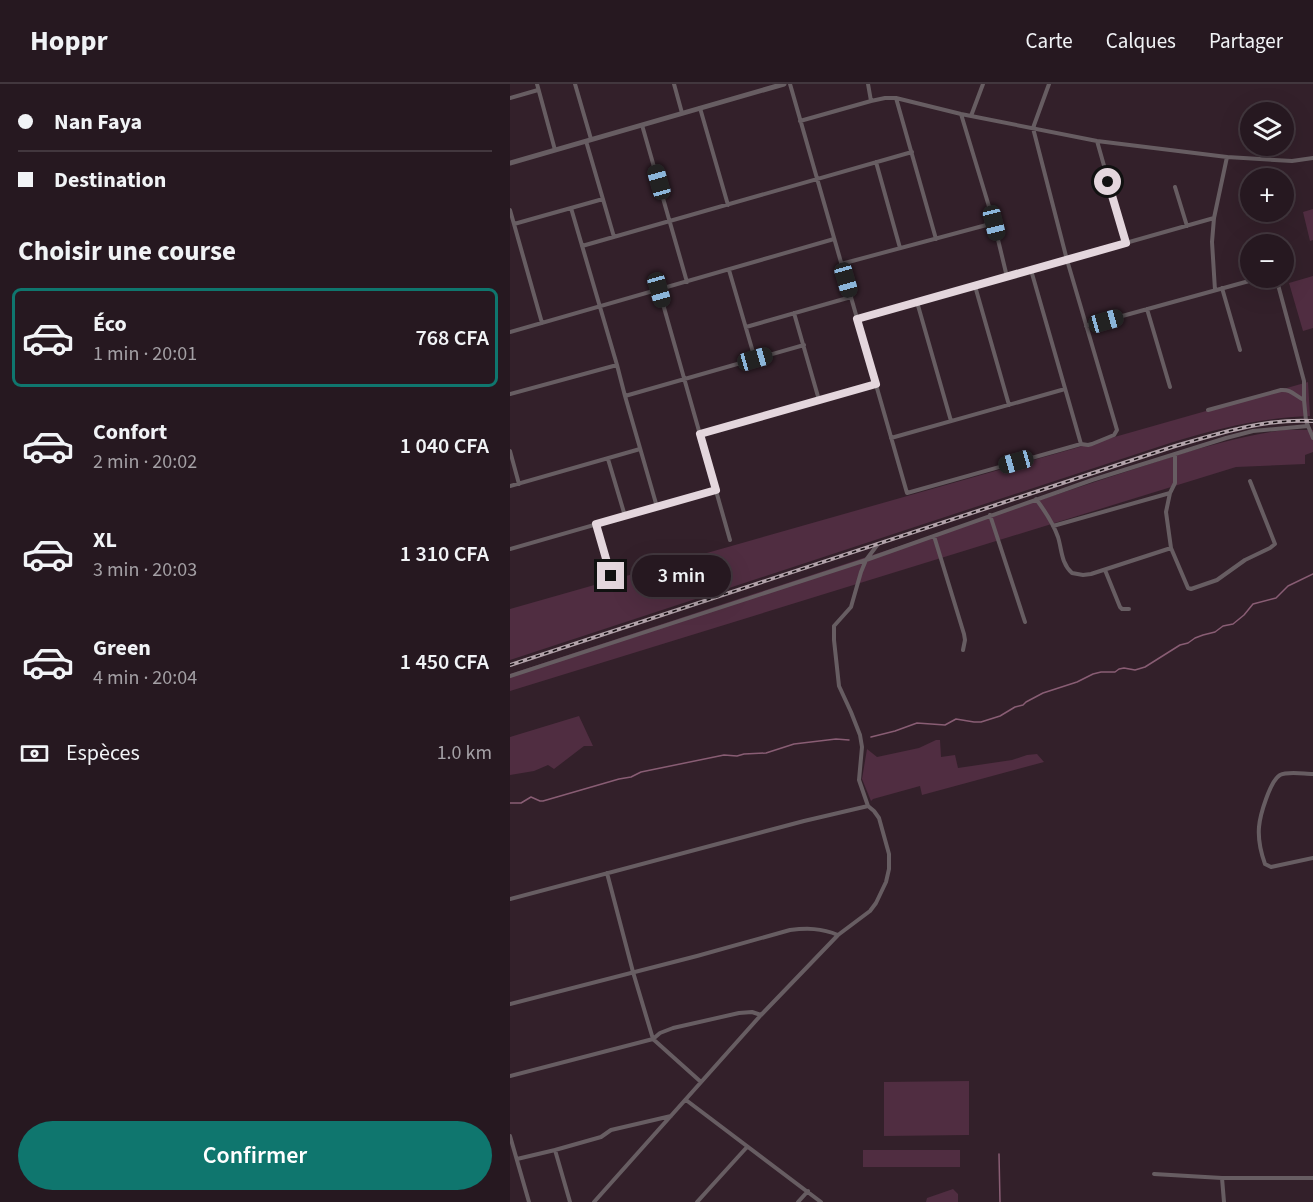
<!DOCTYPE html>
<html lang="fr">
<meta charset="utf-8">
<style>
body{margin:0;font-family:"Source Sans 3",sans-serif;background:#32252d;color:#f1f3f6;height:100vh;display:flex;flex-direction:column;font-size:22px;white-space:nowrap}
*{box-sizing:border-box;margin:0}
p{font-size:20px;color:#a4a0a5}
.icon{flex:none;width:33px;height:33px;fill:none;stroke:currentColor;stroke-width:2;stroke-linecap:round;stroke-linejoin:round}
.map{position:relative;flex:1;overflow:hidden}
.side{display:flex;flex-direction:column;background:#261820;width:510px}
.side>*{flex:none}
.banner{display:grid;align-content:center;height:132px;padding:0 18px;background:#261820}
.controls{position:absolute;left:730px;top:18px;display:grid;gap:12px}
.controls a{display:grid;place-items:center;width:54px;height:54px;border-radius:50%;background:#261820;box-shadow:0 6px 24px #0002,0 0 0 2px #42373e;font-size:30px}
.end{position:absolute;width:27px;height:27px;margin:-14px;border:8px solid #e4d6dd;background:#111;box-shadow:0 0 0 3px #111}
.from{border-radius:50%}
.bubble{position:absolute;height:42px;border-radius:21px;background:#261820;box-shadow:0 6px 24px #0002,0 0 0 2px #42373e;font-size:20px;font-weight:600;line-height:42px;text-align:center}
.car{position:absolute;width:18px;height:36px;margin:-18px -9px;border-radius:8px;box-shadow:0 0 4px 2px #0007;background:linear-gradient(#222 24%,#8ab4d8 0 40%,#222 0 76%,#8ab4d8 0 86%,#222 0)}
.banner b{display:flex;align-items:center;gap:21px;height:57px;font-size:22px}
.banner b+b{border-top:2px solid #42373e}
.banner i{width:15px;height:15px;background:#f1f3f6}
ul{padding:0;list-style:none}
li{display:flex;align-items:center;gap:18px;height:99px;margin:0 12px 9px;padding:0 6px;border:3px solid transparent;border-radius:9px}
li div{flex:1}
li b{display:block;font-size:22px}
li em{font-style:normal;font-weight:600}
li.selected{border-color:#0f766e}
li>.icon{width:54px;height:54px;stroke-width:1.5}
h2{padding:0 18px;font-size:27px;line-height:72px}
.pay{display:flex;align-items:center;gap:15px;height:66px;padding:0 18px;font-size:22px}
.pay p{margin-inline-start:auto}
.primary-button{display:flex;gap:12px;margin-top:auto;padding:12px 18px}
.primary-button a{flex:1;height:69px;border-radius:36px;background:#0f766e;color:#fff;font-size:24px;font-weight:600;line-height:69px;text-align:center}
header{display:flex;align-items:center;gap:36px;box-sizing:border-box;height:84px;padding:0 30px;background:#261820;border-bottom:2px solid #42373e}
header strong{font-size:28px}
nav{display:flex;gap:33px;margin-inline-start:auto;font-size:21px}
main{display:flex;flex:1;min-height:0}
.map>svg:first-child{display:block}
</style>
<header>
<strong>Hoppr</strong>
<nav><a>Carte</a><a>Calques</a><a>Partager</a></nav>
</header>
<main>
<section class="side">
<div class="banner">
<b><i class="from"></i>Nan Faya</b>
<b><i></i>Destination</b>
</div>
<h2>Choisir une course</h2>
<ul>
<li class="selected"><svg class="icon" aria-label="car" viewBox="0 0 24 24"><path d="M5 17H2v-5l4-1 3-4h7l3 4 3 1v5h-3M9 17h6M6 11h13"/><circle cx="7" cy="17" r="2"/><circle cx="17" cy="17" r="2"/></svg><div><b>Éco</b><p>1 min · 20:01</p></div><em>768 CFA</em></li>
<li><svg class="icon" aria-label="car" viewBox="0 0 24 24"><path d="M5 17H2v-5l4-1 3-4h7l3 4 3 1v5h-3M9 17h6M6 11h13"/><circle cx="7" cy="17" r="2"/><circle cx="17" cy="17" r="2"/></svg><div><b>Confort</b><p>2 min · 20:02</p></div><em>1 040 CFA</em></li>
<li><svg class="icon" aria-label="car" viewBox="0 0 24 24"><path d="M5 17H2v-5l4-1 3-4h7l3 4 3 1v5h-3M9 17h6M6 11h13"/><circle cx="7" cy="17" r="2"/><circle cx="17" cy="17" r="2"/></svg><div><b>XL</b><p>3 min · 20:03</p></div><em>1 310 CFA</em></li>
<li><svg class="icon" aria-label="car" viewBox="0 0 24 24"><path d="M5 17H2v-5l4-1 3-4h7l3 4 3 1v5h-3M9 17h6M6 11h13"/><circle cx="7" cy="17" r="2"/><circle cx="17" cy="17" r="2"/></svg><div><b>Green</b><p>4 min · 20:04</p></div><em>1 450 CFA</em></li>
</ul>
<div class="pay"><svg class="icon" aria-label="cash" viewBox="0 0 24 24"><path d="M3 7h18v10H3z"/><circle cx="12" cy="12" r="2"/></svg>Espèces<p>1.0 km</p></div>
<div class="primary-button"><a>Confirmer</a></div>
</section>
<div class="map">
<svg width="803" height="1118" viewBox="0 0 803 1118">
<rect width="100%" height="100%" fill="#33202a"/>
<path fill="#502d41" d="M803,125v31l-3,1 -7,-29z
M803,192v52l-10,3 -14,-48z
M798,298l2,34c-51,2 -91,12 -140,27l-660,217v-51z
M774,346h29v22l-8,3v9l-69,3 -726,224v-17l664,-218c37,-11 72,-21 110,-26z
M69,632l14,30h-9l-30,23 -6,-4 -14,6 -24,4v-38z
M426,656h4l1,17 14,-2 3,13 54,-8 15,-5 10,-1 7,8 -122,33 -2,-9 -47,13 -2,2 -9,-22 5,-30 10,8 42,-9z
M459,997v54l-85,1v-54z
M353,1066h97v17h-97z
M443,1105l5,5v8h-32l1,-4z"/>
<g fill="none" stroke-linecap="round" stroke-linejoin="round">
<path stroke="#895d74" stroke-width="1.5" d="M361,653l24,-6 22,-8 28,2 11,-6 18,3h7l19,-6 15,-9 8,-2 3,-3 17,-9 34,-11 16,-8 8,-2h14l4,-3 5,-1 11,2 10,-3 35,-22 8,-2 7,-5 8,-3 12,-3 8,-6 10,-2 11,-9 9,-11 23,-6 12,-12 25,-12
M0,719h11l10,-6 9,4h3l76,-22 12,-2 10,-5 83,-17 13,1 7,-2 22,-1 28,-9 42,-5 13,1
M489,1070l1,48"/>
<path stroke="#675d62" stroke-width="4" d="M27,0l18,66
M65,0l16,55
M164,0l8,29
M280,0l117,409 174,-49 7,1 4,-1 22,-9 3,-5 -50,-170 -34,-132 16,-44
M358,0l3,17
M0,14l28,-8
M386,14l40,141
M190,24l28,97
M451,30l33,109 13,54
M461,32l12,-32
M290,37l71,-20 14,-3h11l65,16 136,27 130,16 65,4 21,-3
M132,41l45,157
M76,57l28,96
M587,57l29,102
M366,78l24,86
M665,103l12,39
M61,124l46,157 8,31 32,111
M0,126l32,113
M4,140l89,-25
M72,162l330,-94
M331,180l153,-41
M219,186l26,89
M521,186l50,174
M762,194l5,3 27,100v19l2,21 7,17
M465,202l34,119
M712,204l18,62
M149,206l71,250
M705,206l-3,-48 2,-24 13,-61
M407,218l34,119
M637,225l23,78
M284,229l25,87
M347,235l357,-101
M576,242l174,-48
M236,243l105,-30
M0,248l324,-93
M0,310l107,-29
M115,312l179,-51
M698,326l73,-20c10,-1 14,6 23,10
M190,350l176,-50
M381,354l174,-49
M0,367l9,33
M665,370v29l-5,10 -4,19 5,36 17,40 3,1 26,-9 28,-20 25,-12 5,-4 -25,-63
M98,375l17,57
M0,402l130,-37
M526,415c9,12 17,24 22,38 4,13 3,26 14,36l11,2 8,-1 80,-26
M480,431l35,107
M86,440l15,52
M543,442l117,-33
M424,452l30,98 1,6 -2,10
M0,465l206,-59
M595,486l15,37 2,2h7
M0,592l356,-116 226,-80 134,-42 27,-7 55,-5
M803,690c-9,0 -25,-3 -33,1 -10,6 -20,40 -21,52 -1,12 2,26 6,37l6,3 42,-9
M97,789l26,99 20,67 48,43
M0,815l294,-78 64,-15
M0,920l187,-48 93,-26c17,-2 31,-2 48,5
M0,992l143,-37 7,-6 13,-5 66,-15 13,-1 9,3
M176,1016l135,102
M0,1052l19,66
M45,1066l15,52
M7,1075l38,-9 46,-13 10,-7 60,-14
M644,1090l68,4h91
M712,1094l2,24
M84,1118l167,-187 77,-80 32,-24 6,-8 10,-21 3,-13v-15l-10,-36 -5,-7 -6,-5 -9,-26 3,-33 -2,-12 -9,-23 -12,-26 -5,-46v-14l17,-19 10,-35 5,-12 12,-16
M187,1118l50,-55
M288,1118l10,-11"/>
<path stroke="#675d62" stroke-width="5" d="M0,79l274,-79"/>
<defs>
<path id="rail" d="M0,581l662,-218c45,-13 93,-29 141,-26"/>
</defs>
<use href="#rail" stroke="#b2a3aa" stroke-width="4"/>
<use href="#rail" stroke="#150d11" stroke-width="1.5" stroke-dasharray="4.5" stroke-linecap="butt"/>
</g>
<g fill="none" stroke-linecap="round" stroke-linejoin="round">
<path stroke="#e4d6dd" stroke-width="8" d="M101,492l-15,-52 120,-34 -16,-56 176,-50 -19,-65 269,-76 -18,-61"/>
</g>
</svg>
<div class="controls">
<a><svg class="icon" aria-label="layers" viewBox="0 0 24 24"><path d="M12 4l9 5-9 5-9-5zM3 14l9 5 9-5"/></svg></a>
<a>+</a>
<a>−</a>
</div>
<i class="end from" style="left:598px;top:98px"></i>
<i class="end" style="left:101px;top:492px"></i>
<div class="bubble" style="left:122px;top:471px;width:99px">3 min</div>
<i class="car" style="left:149px;top:98px;rotate:344deg"></i>
<i class="car" style="left:484px;top:139px;rotate:166deg"></i>
<i class="car" style="left:336px;top:196px;rotate:164deg"></i>
<i class="car" style="left:149px;top:206px;rotate:164deg"></i>
<i class="car" style="left:596px;top:237px;rotate:74deg"></i>
<i class="car" style="left:245px;top:275px;rotate:74deg"></i>
<i class="car" style="left:506px;top:378px;rotate:254deg"></i>
</div>
</main>
